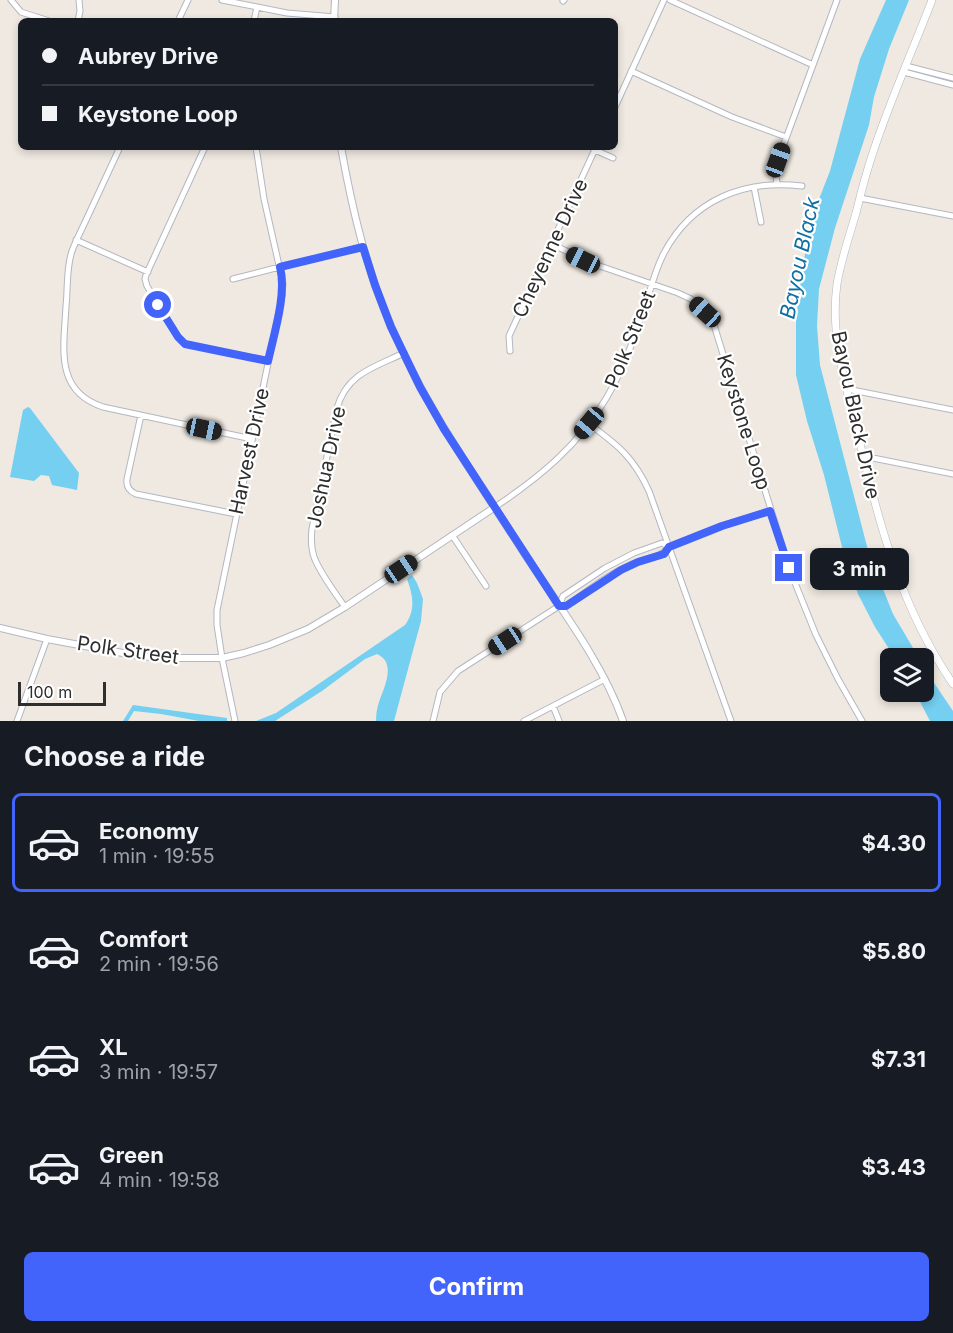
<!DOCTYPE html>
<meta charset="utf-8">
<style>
body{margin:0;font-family:Inter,sans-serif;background:#20242c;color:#f1f3f6;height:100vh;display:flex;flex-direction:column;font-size:22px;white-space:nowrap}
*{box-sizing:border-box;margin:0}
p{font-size:20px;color:#9ea1a6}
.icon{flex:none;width:33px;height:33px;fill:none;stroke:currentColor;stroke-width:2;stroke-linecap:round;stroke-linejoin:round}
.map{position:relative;height:721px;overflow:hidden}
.sheet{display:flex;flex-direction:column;background:#171b24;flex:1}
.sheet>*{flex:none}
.top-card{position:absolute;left:18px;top:18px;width:600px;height:132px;border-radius:9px;box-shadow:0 3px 9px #0003;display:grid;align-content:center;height:132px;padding:0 24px;background:#171b24}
.fabs{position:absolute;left:880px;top:648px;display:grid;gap:12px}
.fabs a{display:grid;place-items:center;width:54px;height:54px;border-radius:9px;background:#171b24;box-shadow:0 3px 9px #0003;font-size:30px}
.scale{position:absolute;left:18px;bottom:15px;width:88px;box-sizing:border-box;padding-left:6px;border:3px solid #2e2e2e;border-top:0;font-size:16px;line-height:21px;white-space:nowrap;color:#2e2e2e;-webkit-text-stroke:4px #fff;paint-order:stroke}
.end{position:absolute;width:27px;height:27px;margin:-14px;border:8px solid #4264fb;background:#fff;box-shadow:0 0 0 3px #fff}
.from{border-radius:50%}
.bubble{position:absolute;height:42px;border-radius:9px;background:#171b24;box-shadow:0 3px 9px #0003;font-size:20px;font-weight:700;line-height:42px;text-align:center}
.car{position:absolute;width:18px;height:36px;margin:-18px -9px;border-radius:8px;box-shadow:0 0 4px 2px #0007;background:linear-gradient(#222 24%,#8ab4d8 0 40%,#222 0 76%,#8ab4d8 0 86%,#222 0)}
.top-card b{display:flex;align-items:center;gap:21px;height:57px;font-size:22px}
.top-card b+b{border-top:2px solid #363941}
.top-card i{width:15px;height:15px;background:#f1f3f6}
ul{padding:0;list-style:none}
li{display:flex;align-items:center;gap:18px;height:99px;margin:0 12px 9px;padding:0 12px;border:3px solid transparent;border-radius:9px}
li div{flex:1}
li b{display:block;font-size:22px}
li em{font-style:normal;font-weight:700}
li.on{border-color:#4264fb}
li>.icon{width:54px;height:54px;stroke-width:1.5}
h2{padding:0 24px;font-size:27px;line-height:72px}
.primary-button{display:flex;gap:12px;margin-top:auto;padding:12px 24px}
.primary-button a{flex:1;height:69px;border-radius:9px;background:#4264fb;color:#fff;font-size:24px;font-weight:700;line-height:69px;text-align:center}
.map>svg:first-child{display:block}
</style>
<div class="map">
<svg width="953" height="721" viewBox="0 0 953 721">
<rect width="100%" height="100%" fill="#efe9e1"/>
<path fill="#75cff0" d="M886,0h23l-20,49 -15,48 -5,28 -34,103 -16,61 -2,37 3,39 49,189 24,60 26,44h-24l-20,-31 -17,-33 -16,-47 -18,-72 -17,-54 -11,-46v-57l7,-54 11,-52 16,-41 30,-112z
M28,407l2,1 49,65 -2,17 -25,-5 -3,-9 -8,-1 -7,6 -24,-4 13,-67z
M412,575l5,8 6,16 -2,22 -27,100h-18c0,-7 1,-13 3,-19 5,-15 18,-39 -2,-48l-12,5 -43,32 -47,30h-19l20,-8 129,-88c11,-15 8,-30 2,-46z
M924,668l29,43v10h-23l-15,-29h9z
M133,705l94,13v3h-28l-38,-7 -27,-3 -6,10h-5z"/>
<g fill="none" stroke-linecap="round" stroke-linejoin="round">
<defs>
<path id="minor" d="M11,0l10,12 28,9
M222,0l65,13 48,4
M670,0l143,65
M563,1l1,-1
M78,21l2,-10 -1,-11
M178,21l10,-21
M254,21l3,-14
M906,66l47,12
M631,71l101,46 54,20
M904,72l49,13
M615,107l49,-107
M120,147c-11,24 -22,47 -33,71 -5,11 -11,22 -15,33 -6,17 -4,37 -6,55 -2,41 -12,85 37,101l149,32
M205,147l-59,128 -1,4 2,7 31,51 7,7 83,17
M595,150l18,8
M777,185l-1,-12 2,-13 59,-160
M754,187l7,35
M860,198l93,18
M76,240l72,32
M551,244l46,21 81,28 13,6 14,13 9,13 75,243 27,67 22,44 24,42
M233,279l54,-14 76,-18
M510,351l-1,-15 87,-189
M847,389l106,21
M141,415l-14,64c-1,7 2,12 9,15l100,20
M589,424c29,21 45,34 60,67l82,230
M863,456l90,18
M495,507c45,-30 84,-62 112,-110 18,-31 29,-64 40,-97 5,-16 9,-32 17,-47 28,-53 80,-74 138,-67
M452,535l34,51
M559,606l4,-10 42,-28 29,-15 28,-10 7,4
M345,607c-10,-14 -25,-34 -31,-50 -3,-9 -3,-19 -2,-28l25,-121c10,-35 38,-41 67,-55
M553,706l6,15
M17,721l30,-82
M235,721l-13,-63 -5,-33v-15l65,-314 1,-13 -19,-84 -8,-52
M433,721l7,-29 18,-21 101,-65h7c23,-16 47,-36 74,-45 11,-4 21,-4 29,-14l52,-21 49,-15
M524,721l81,-42"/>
<path id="tertiary" d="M334,21l1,-21
M341,147c11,61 25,122 50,179 34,81 86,153 133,227 34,52 79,110 99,168
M0,628l47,11 92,17 28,2h55l22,-5 25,-8 39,-16 37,-22 150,-100"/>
<path id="secondary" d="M932,0c-21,55 -46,109 -63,165 -5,16 -9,32 -13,48 -7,24 -15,47 -19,71 -7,50 8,99 20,147 22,91 42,174 96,253"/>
</defs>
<use href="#minor" stroke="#b4b7c1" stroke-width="7"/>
<use href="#tertiary" stroke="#b4b7c1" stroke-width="8"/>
<use href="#secondary" stroke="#b4b7c1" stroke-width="8"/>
<use href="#minor" stroke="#fff" stroke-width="5"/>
<use href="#tertiary" stroke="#fff" stroke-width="6"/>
<use href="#secondary" stroke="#fff" stroke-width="7"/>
</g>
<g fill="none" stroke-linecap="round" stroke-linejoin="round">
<path stroke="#4264fb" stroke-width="8" d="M158,305l20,32 7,7 83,17c6,-27 19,-67 12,-94l83,-20 12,38 16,42 29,60 24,42 115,177h7l55,-36 17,-8 26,-8 5,-7 53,-21 48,-15 19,57"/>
</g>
<g text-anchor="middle" stroke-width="4.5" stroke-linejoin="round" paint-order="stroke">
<g font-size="20" fill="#2e2e2e" stroke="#fff">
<text transform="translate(550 248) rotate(-65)" y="7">Cheyenne Drive</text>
<text transform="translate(630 339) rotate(-68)" y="7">Polk Street</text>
<text transform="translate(856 415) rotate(78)" y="7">Bayou Black Drive</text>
<text transform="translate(744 422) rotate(73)" y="7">Keystone Loop</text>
<text transform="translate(249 451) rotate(-78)" y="7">Harvest Drive</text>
<text transform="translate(326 467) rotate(-78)" y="7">Joshua Drive</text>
<text transform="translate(128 650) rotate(8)" y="7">Polk Street</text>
</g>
<g font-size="21" font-style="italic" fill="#0d6fa3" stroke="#fff">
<text transform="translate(800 258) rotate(-78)" y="7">Bayou Black</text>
</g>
</g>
</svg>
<div class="fabs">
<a><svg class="icon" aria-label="layers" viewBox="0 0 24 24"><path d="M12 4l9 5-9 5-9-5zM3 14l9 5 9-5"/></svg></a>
</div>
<div class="scale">100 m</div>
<i class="end from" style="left:158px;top:305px"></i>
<i class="end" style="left:789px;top:568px"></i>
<div class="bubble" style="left:810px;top:548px;width:99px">3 min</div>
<i class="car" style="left:778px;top:160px;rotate:20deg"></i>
<i class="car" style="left:583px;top:260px;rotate:296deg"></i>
<i class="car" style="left:705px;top:312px;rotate:312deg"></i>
<i class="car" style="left:589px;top:423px;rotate:220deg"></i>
<i class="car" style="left:204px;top:429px;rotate:102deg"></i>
<i class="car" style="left:401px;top:569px;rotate:56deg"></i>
<i class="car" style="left:505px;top:641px;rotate:237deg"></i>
<div class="top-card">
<b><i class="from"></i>Aubrey Drive</b>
<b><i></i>Keystone Loop</b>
</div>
</div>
<section class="sheet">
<h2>Choose a ride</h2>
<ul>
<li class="on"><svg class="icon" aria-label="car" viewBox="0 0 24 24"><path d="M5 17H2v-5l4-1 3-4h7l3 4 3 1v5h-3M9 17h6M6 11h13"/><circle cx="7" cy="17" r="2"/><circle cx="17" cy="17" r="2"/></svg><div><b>Economy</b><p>1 min · 19:55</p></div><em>$4.30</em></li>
<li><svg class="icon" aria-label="car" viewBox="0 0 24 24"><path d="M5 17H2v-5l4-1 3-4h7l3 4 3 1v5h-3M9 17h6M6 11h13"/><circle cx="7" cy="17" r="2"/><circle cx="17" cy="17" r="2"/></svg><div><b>Comfort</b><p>2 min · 19:56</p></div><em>$5.80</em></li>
<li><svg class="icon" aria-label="car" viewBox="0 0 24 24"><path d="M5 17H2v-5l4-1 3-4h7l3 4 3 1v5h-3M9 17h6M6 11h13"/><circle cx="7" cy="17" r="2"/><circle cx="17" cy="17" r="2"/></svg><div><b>XL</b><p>3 min · 19:57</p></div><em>$7.31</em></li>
<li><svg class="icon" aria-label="car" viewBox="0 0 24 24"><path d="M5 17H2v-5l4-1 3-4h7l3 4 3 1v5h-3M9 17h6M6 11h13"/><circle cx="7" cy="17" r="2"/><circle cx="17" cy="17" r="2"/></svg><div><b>Green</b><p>4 min · 19:58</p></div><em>$3.43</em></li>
</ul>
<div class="primary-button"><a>Confirm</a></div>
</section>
